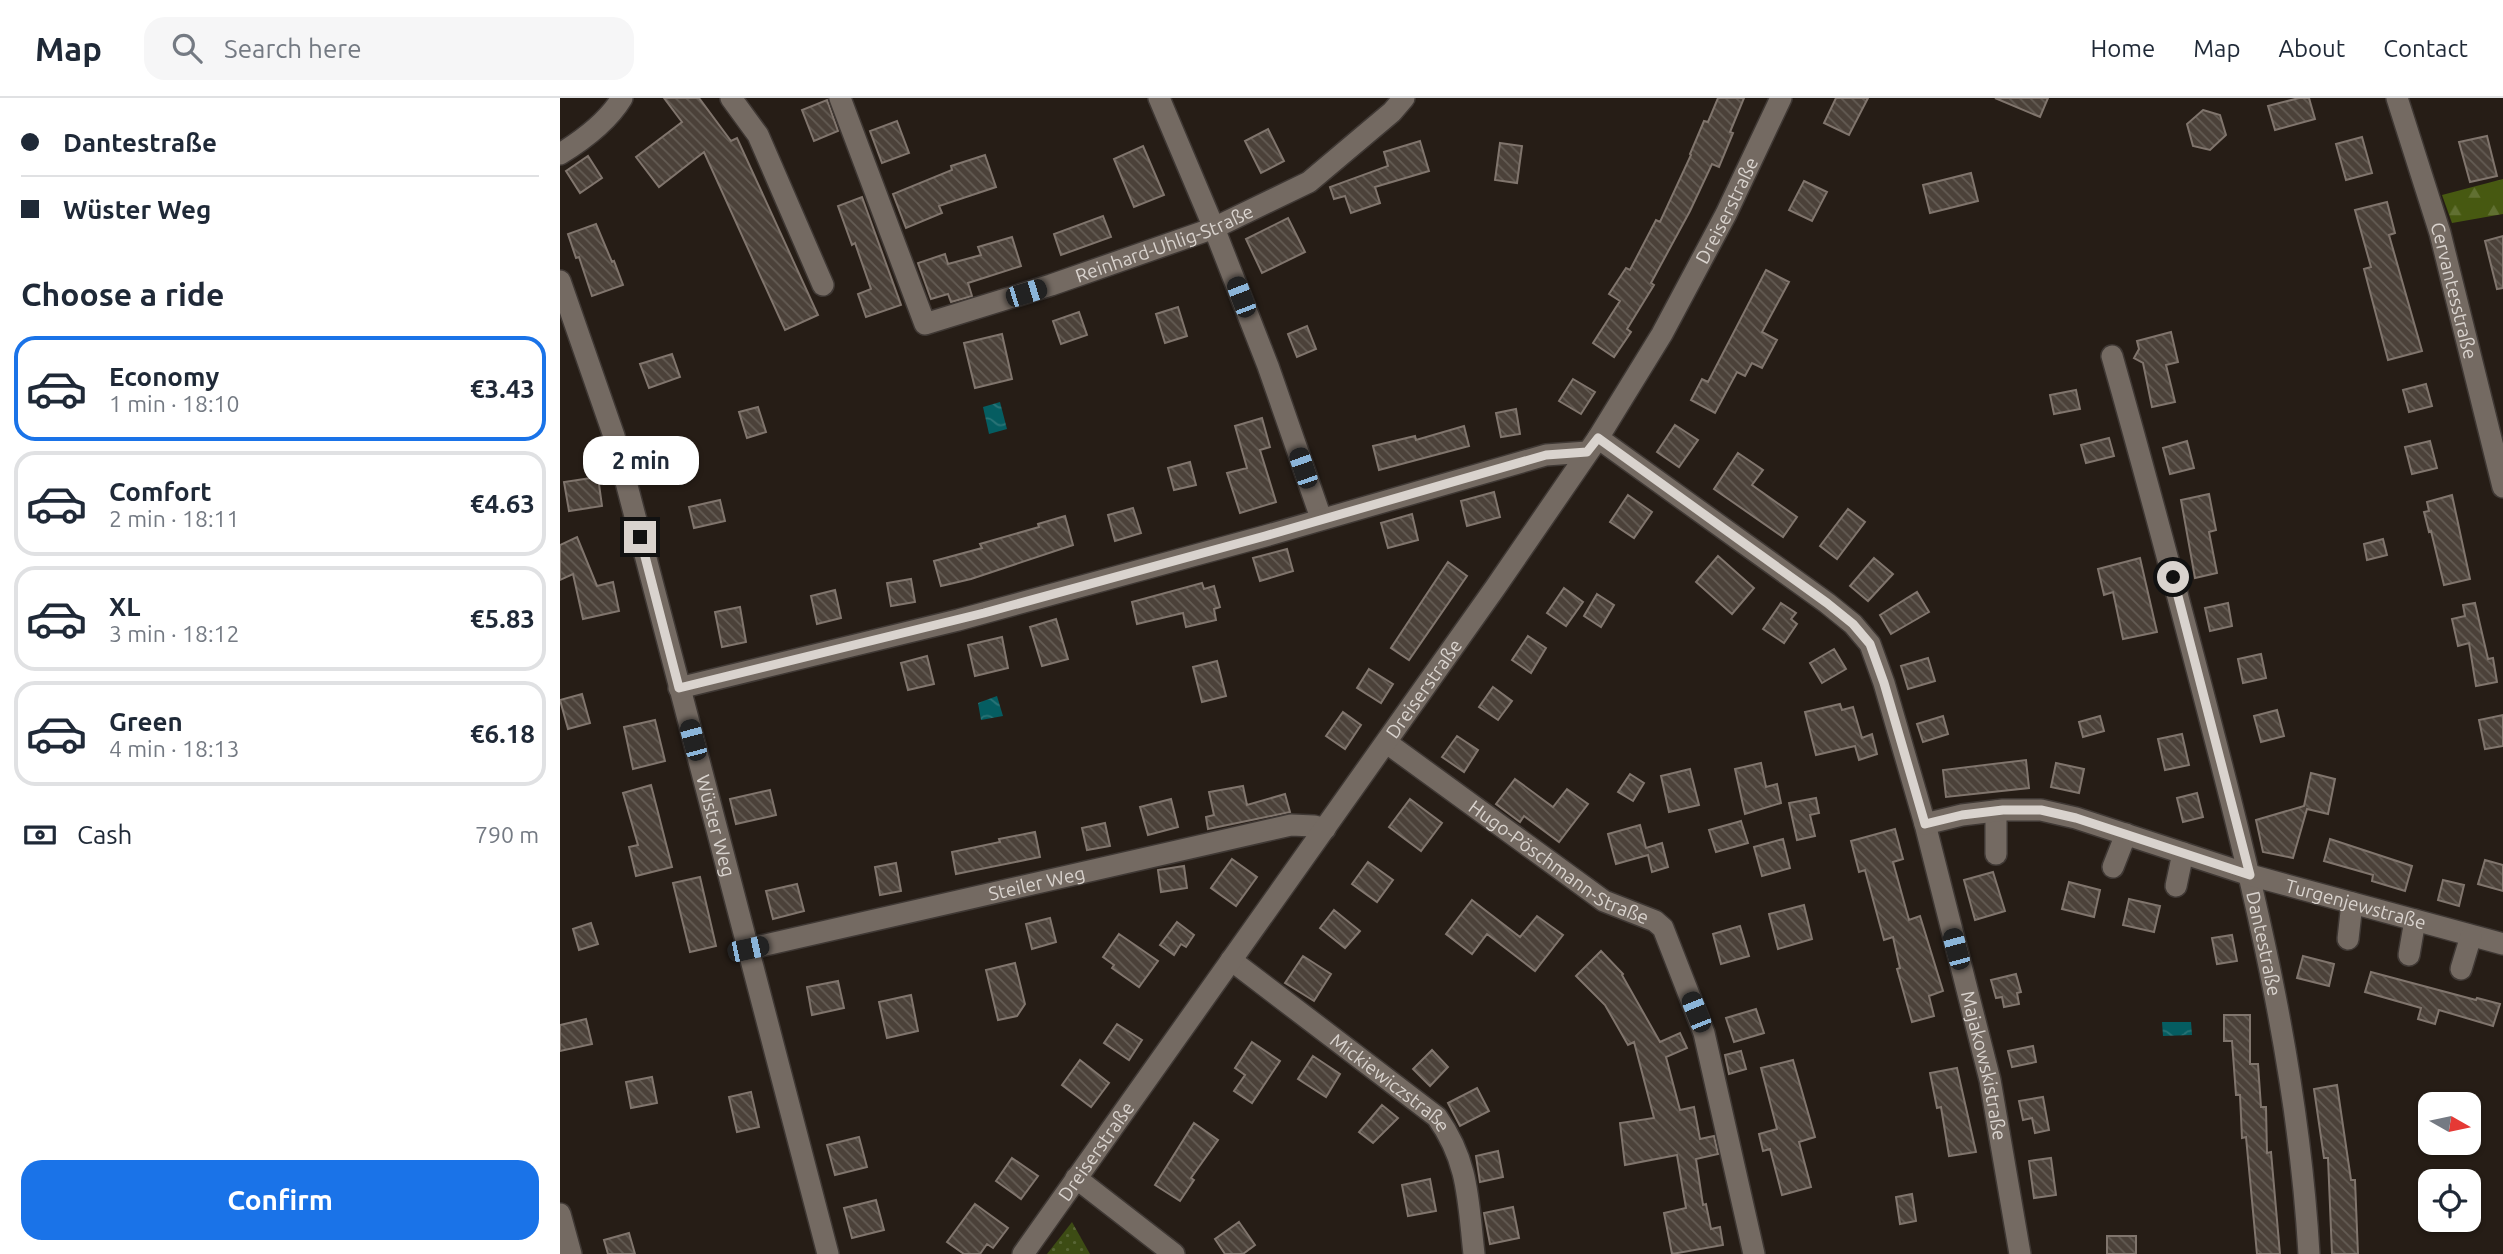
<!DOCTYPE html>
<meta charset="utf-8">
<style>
body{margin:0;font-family:Ubuntu,sans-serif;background:#f6f6f7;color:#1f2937;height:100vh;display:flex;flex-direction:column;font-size:26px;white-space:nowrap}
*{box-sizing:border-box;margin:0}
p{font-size:23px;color:#747a83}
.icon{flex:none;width:38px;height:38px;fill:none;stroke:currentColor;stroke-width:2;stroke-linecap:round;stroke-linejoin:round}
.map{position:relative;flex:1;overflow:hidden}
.details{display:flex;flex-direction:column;background:#fff;width:560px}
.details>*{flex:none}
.top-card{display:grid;align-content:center;height:154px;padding:0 21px;background:#fff}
.needle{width:46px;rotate:99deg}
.fabs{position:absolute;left:1858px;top:994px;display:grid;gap:14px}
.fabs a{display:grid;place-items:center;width:63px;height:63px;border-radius:14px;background:#fff;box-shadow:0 2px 5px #0004;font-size:35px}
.end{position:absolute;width:32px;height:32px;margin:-16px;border:9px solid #d9d3ce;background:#111;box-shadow:0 0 0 4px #111}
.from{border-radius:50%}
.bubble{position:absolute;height:49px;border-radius:21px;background:#fff;box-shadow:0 2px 5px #0004;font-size:23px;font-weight:600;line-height:49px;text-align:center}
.car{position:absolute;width:21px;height:42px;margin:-21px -10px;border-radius:9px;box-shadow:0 0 5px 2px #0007;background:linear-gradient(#222 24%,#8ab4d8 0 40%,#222 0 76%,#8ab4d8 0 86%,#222 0)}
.top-card b{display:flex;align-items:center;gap:24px;height:66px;font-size:26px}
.top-card b+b{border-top:2px solid #e0e1e3}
.top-card i{width:18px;height:18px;background:#1f2937}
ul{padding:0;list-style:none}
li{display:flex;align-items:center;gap:21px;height:105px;margin:0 14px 10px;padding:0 7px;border:4px solid #e0e1e3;border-radius:21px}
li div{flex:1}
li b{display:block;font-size:26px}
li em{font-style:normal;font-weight:600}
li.selected{border-color:#1a73e8}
li>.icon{width:63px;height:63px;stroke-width:1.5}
h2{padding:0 21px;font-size:32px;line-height:84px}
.pay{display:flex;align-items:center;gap:18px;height:77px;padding:0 21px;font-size:26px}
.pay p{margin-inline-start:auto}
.cta{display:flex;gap:14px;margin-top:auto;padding:14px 21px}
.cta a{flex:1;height:80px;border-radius:21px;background:#1a73e8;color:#fff;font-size:28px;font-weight:600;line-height:80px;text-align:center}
header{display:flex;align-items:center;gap:42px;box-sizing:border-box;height:98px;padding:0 35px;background:#fff;border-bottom:2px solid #e0e1e3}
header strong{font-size:33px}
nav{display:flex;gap:38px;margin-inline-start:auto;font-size:24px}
.search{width:490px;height:63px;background:#f6f6f7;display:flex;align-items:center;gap:18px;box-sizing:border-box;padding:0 24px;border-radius:21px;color:#747a83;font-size:26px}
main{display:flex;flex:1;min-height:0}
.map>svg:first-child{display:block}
</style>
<header>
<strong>Map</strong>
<div class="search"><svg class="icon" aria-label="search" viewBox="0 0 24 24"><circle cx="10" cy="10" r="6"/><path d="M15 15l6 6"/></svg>Search here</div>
<nav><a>Home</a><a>Map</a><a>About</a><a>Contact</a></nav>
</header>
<main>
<section class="details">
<div class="top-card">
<b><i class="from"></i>Dantestraße</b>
<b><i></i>Wüster Weg</b>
</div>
<h2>Choose a ride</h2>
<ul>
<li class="selected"><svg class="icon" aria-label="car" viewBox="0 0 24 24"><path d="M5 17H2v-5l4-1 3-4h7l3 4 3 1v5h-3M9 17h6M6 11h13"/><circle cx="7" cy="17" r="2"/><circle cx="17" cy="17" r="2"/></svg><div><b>Economy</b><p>1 min · 18:10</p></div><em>€3.43</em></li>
<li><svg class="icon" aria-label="car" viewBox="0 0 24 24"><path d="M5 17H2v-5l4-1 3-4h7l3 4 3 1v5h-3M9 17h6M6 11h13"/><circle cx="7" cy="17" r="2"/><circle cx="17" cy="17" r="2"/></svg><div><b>Comfort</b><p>2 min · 18:11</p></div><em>€4.63</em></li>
<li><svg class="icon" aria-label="car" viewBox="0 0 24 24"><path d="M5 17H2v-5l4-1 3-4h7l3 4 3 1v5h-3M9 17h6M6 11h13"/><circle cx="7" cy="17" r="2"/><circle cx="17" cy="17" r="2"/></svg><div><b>XL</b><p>3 min · 18:12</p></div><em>€5.83</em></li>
<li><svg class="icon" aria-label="car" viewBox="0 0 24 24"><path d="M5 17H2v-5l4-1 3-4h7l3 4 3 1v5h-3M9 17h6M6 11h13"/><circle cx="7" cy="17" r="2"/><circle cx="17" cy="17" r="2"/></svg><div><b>Green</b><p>4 min · 18:13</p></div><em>€6.18</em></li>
</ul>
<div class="pay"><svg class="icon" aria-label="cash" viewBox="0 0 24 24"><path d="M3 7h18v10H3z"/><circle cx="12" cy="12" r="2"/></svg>Cash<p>790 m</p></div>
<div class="cta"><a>Confirm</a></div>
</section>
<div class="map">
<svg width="1943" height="1156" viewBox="0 0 1943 1156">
<defs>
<pattern id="forest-firs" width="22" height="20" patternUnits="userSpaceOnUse" patternTransform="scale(1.75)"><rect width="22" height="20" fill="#475911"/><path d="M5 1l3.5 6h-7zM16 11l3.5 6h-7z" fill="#617032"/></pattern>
<pattern id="park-dots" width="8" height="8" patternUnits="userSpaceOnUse" patternTransform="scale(1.75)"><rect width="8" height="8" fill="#3d4c14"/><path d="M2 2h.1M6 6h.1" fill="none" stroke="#586535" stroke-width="1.8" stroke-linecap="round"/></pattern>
<pattern id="water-waves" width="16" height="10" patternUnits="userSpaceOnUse" patternTransform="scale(1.75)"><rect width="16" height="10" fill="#055d61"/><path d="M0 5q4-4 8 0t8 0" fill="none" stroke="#297376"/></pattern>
<pattern id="building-back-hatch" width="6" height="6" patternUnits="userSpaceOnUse" patternTransform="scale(1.75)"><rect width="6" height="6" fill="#4b4139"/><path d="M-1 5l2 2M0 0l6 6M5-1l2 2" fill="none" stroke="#645c54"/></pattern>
</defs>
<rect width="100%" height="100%" fill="#261d16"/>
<path fill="url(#forest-firs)" d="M1943,81v35l-51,9 -10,-28z"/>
<path fill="url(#park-dots)" d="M512,1124l18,32h-43z"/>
<path fill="url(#water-waves)" d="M440,304l7,27 -18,5 -6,-27z
M437,598l6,20 -22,4 -3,-17z
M1602,924h29l1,13 -29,1z"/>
<path fill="url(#building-back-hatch)" stroke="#80756d" stroke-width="2" d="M104,0h35l32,43 6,-3 81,177 -33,15 -81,-178 -45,35 -23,-30 46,-35z
M1158,0h26l-14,34 3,1 -14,34 -7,-3 -22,47 -39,72 3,2 -27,44 4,3 -17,25 -21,-14 27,-42 -11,-7 17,-26 4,2 26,-50 4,2 31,-67 -1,-1 14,-33 4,1z
M1276,0h32l-19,37 -25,-12z
M1435,0h53l-8,19z
M1739,0h10l6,21 -40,11 -7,-24z
M267,2l11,31 -24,10 -12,-31z
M1643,12l17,5 6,20 -16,15 -17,-4 -6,-22z
M337,23l12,32 -27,10 -12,-32z
M708,31l16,32 -23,12 -16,-32z
M1927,38l10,40 -27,6 -11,-40z
M1802,39l10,36 -26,7 -10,-36z
M860,43l9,30 -54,16 5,16 -29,10 -6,-17 -11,3 -4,-12 58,-21 -4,-14z
M940,45l22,3 -5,37 -22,-3z
M583,48l21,49 -30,12 -20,-48z
M425,57l11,32 -57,19 3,7 -36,15 -13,-34 59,-24 -1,-4z
M28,58l14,22 -22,15 -14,-22z
M1411,75l7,28 -48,12 -7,-28z
M1244,83l23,11 -15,29 -23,-11z
M302,99l39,108 -35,12 -8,-23 13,-5 -16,-46 -3,2 -14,-39z
M1827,104l8,31 -6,2 33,116 -34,9 -24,-91 7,-2 -16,-57z
M543,118l8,21 -50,18 -7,-21z
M728,120l17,34 -43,21 -16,-34z
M36,126l16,38 2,-1 9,24 -31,11 -13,-39 -3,1 -8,-24z
M1943,138v52l-6,1 -12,-48z
M452,139l9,29 -53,17 4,13 -21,6 -3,-8 -17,5 -13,-36 27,-9 3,10 33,-9 -3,-8z
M1206,172l23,12 -27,50 15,8 -15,28 -10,-5 -7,13 -8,-4 -22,41 -24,-13 11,-21 6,3z
M618,209l9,29 -22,7 -9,-29z
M519,214l8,23 -26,9 -8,-23z
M747,228l9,23 -19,8 -9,-23z
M1611,234l7,30 -12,3 9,37 -23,5 -9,-44 -9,-5 5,-9 -2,-8z
M442,236l10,45 -37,9 -11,-45z
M112,256l8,23 -31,11 -9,-24z
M1013,281l22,13 -14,22 -22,-13z
M1866,286l6,22 -23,6 -6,-22z
M1516,292l4,19 -26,5 -4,-19z
M198,309l8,25 -19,6 -8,-26z
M956,311l4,25 -19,3 -5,-24z
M702,320l8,29 -10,3 16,52 -36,11 -13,-40 20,-5 -12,-42z
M1115,327l23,15 -19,27 -22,-15z
M904,328l5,20 -90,24 -6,-24 42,-10 1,4z
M1549,340l5,18 -28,7 -5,-18z
M1627,343l7,27 -24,6 -7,-26z
M1870,343l7,27 -25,6 -7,-27z
M1178,355l25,17 -11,15 45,32 -14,20 -69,-48z
M630,364l6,23 -22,5 -6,-22z
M38,379l4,29 -33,5 -5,-29z
M934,394l6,25 -33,9 -6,-25z
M1649,396l7,36 -7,2 8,41 -22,5 -14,-78z
M1068,397l24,17 -18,26 -24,-16z
M1892,397l18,84 -26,6 -13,-54 -2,1 -5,-20 5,-1 -2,-9z
M160,402l5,21 -31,7 -5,-21z
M573,410l8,25 -26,8 -7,-26z
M1288,411l17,13 -28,37 -17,-13z
M852,416l6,26 -30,8 -7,-25z
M505,418l8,29 -102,34 -30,7 -7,-25 48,-13 -2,-4 59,-17 -1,-3z
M17,439l20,49 16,-4 6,29 -36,8 -10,-45 -13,6v-35z
M1823,441l4,16 -20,5 -3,-16z
M727,451l6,22 -33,10 -7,-23z
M1158,458l36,32 -22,26 -36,-32z
M1314,460l19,16 -25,27 -18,-15z
M1580,460l17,74 -34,7 -10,-47 -9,3 -6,-26z
M888,464l19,14 -58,84 -18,-12z
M351,481l4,23 -24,4 -4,-23z
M642,485l2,6 10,-3 6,21 -6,2 2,11 -30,7 -3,-14 -46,11 -5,-22z
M1004,490l19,14 -17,24 -19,-13z
M275,492l6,28 -24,6 -6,-28z
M1357,494l12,20 -38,22 -11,-19z
M1037,496l17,11 -13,22 -17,-11z
M1221,505l15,10 -5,6 6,5 -13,19 -21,-14z
M1668,505l4,23 -22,5 -5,-23z
M1915,505l13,56 5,-1 4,24 -21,4 -7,-43 -11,3 -6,-27 13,-3 -2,-11z
M180,509l6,35 -24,5 -7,-35z
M496,521l12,40 -26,7 -12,-39z
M968,538l18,12 -15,25 -19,-13z
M442,539l6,31 -33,8 -7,-31z
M1274,551l12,20 -24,14 -12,-20z
M1701,556l5,24 -23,5 -5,-24z
M367,558l7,28 -26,6 -7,-27z
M1368,560l7,23 -27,8 -7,-23z
M657,563l9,35 -24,6 -9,-35z
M809,571l24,15 -12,19 -24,-15z
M933,589l19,14 -14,19 -19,-13z
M22,596l8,29 -22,6 -8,-29z
M1280,606l2,6 11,-3 9,31 10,-4 5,20 -18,6 -4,-14 -39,9 -11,-43z
M1717,612l7,26 -23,6 -7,-26z
M783,614l18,13 -16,24 -19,-13z
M1943,617v31l-18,3 -6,-29z
M1383,618l5,18 -25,8 -6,-18z
M1540,618l4,15 -21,6 -4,-15z
M95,622l10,41 -32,8 -9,-42z
M1622,636l7,31 -24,5 -7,-31z
M897,638l21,14 -14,22 -22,-15z
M1466,662l3,28 -83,9 -3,-27z
M1201,665l5,24 11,-3 4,19 -36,11 -10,-45z
M1496,665l28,6 -5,24 -28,-6z
M1130,671l9,36 -30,7 -8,-36z
M1751,675l24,6 -7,35 -21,-5 -14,49 -30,-6 -7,-32 48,-14z
M1070,676l14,9 -11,18 -15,-9z
M955,681l38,28 14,-18 21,15 -29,38 -35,-26 -4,6 -24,-18z
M91,687l21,82 -36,9 -7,-29 9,-2 -15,-52z
M683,688l4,19 38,-11 5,18 -82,17 -2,-12 8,-2 -5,-23z
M210,692l6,25 -40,9 -6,-25z
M1637,695l6,24 -20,5 -6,-24z
M1256,700l3,15 -9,2 5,21 -18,4 -8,-37z
M611,701l7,28 -30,8 -8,-28z
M850,701l32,24 -21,28 -32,-24z
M1181,723l7,22 -32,9 -7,-22z
M545,725l5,23 -23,4 -5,-22z
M1080,727l6,23 16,-5 6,24 -16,5 -4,-17 -32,9 -8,-30z
M1335,731l8,30 -10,3 16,58 11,-4 23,75 -14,5 5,20 -22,6 -15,-53 3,-1 -7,-31 -9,3 -19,-70 -6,2 -8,-31z
M475,734l5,25 -84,17 -4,-22 48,-10 -1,-3z
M1223,741l7,29 -28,8 -8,-29z
M1770,741l82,27 -7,25 -33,-10 1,-6 -49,-14z
M672,761l25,18 -21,29 -25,-18z
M1925,762l18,5v26l-25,-7z
M808,764l25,18 -16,22 -25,-18z
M336,765l5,28 -21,4 -5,-28z
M624,768l3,22 -26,4 -3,-22z
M1433,774l12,39 -30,9 -11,-40z
M140,779l16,69 -26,6 -17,-69z
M1883,782l21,5 -5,21 -21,-6z
M1509,784l31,8 -6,27 -32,-8z
M237,786l7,27 -31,8 -7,-28z
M1569,801l31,7 -6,26 -31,-7z
M912,802l48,37 17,-21 26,19 -28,36 -48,-37 -15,20 -26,-20z
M1244,807l8,34 -34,10 -9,-35z
M774,812l26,21 -15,17 -25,-20z
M490,820l6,24 -24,7 -6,-25z
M617,824l17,13 -8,12 -5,-3 -7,11 -14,-10z
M31,825l7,21 -19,6 -6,-21z
M1180,828l9,30 -28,8 -8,-30z
M559,836l39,27 -19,26 -27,-19 2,-3 -11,-8z
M1672,837l5,26 -20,3 -5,-26z
M1041,853l22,23 -1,1 38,67 20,-9 7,15 -21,9 14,53 14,-3 6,32 14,-3 4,18 -22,5 7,46 3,-1 5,25 9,-2 3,18 -51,9 -8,-41 22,-5 -9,-53 -52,10 -5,-42 34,-5 -20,-76 -6,3 -23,-40 -29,-29z
M743,858l28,18 -17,27 -29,-18z
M1743,858l31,8 -5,22 -32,-8z
M455,865l10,41 -8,12 -19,4 -12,-50z
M1811,874l105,28 1,-2 23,6 -7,22 -54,-16 -4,14 -17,-5 3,-11 -56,-16z
M1456,876l5,18 -4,1 2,11 -15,3 -2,-10 -6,1 -5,-18z
M278,883l6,27 -32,7 -5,-28z
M351,897l7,36 -31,7 -8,-36z
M1196,911l8,24 -30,9 -8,-24z
M1664,917h26v49h8l3,43h5l1,46 4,-1 9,102h-23l-11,-117 -4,1 -2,-43h-4l-4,-54h-8z
M26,921l6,25 -32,7v-26z
M557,926l25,16 -13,20 -25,-17z
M692,944l28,19 -28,42 -18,-12 11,-16 -10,-7z
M1473,948l3,16 -24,5 -4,-16z
M872,952l16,17 -18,19 -17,-17z
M1181,953l5,18 -17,5 -4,-19z
M753,958l27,18 -14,23 -28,-18z
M520,962l29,23 -18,24 -29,-22z
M1233,962l22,77 -16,5 12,45 -29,8 -12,-46 -7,2 -4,-17 18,-5 -16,-61z
M1397,970l19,84 -27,4 -8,-49 -4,1 -7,-35z
M92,979l5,26 -26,5 -5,-26z
M1777,987l14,95h4l3,74h-26l-4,-96h-4l-10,-69z
M917,990l12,23 -29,15 -12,-23z
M191,994l8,35 -22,5 -8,-35z
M1483,999l6,33 -14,3 -3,-15 -9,2 -4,-19z
M822,1007l16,13 -25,25 -14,-11z
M634,1025l24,17 -27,38 3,2 -14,21 -25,-16z
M299,1039l8,30 -32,8 -8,-30z
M938,1053l5,26 -23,5 -4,-26z
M452,1060l26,18 -17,23 -25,-18z
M1491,1060l5,37 -22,3 -5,-37z
M870,1081l6,32 -28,5 -6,-31z
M1352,1096l4,27 -16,3 -4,-27z
M316,1102l8,30 -32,8 -8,-30z
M415,1106l33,24 -15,20 -6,-4 -7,10h-16l-17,-12z
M953,1109l6,31 -29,6 -6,-31z
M679,1124l16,23 -12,9h-18l-10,-15z
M69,1135l6,21h-27l-4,-14z
M1547,1138h29v18h-29z"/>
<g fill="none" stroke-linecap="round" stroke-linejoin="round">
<defs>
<g id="minor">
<path d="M171,0l27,37 65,150"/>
<path id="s1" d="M280,0l85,226 126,-39 163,-57 95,-46 83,-70 12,-14"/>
<path d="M599,0l55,130 54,138 53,152"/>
<path id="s2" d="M1837,0l43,135 63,254"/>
<path d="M0,56c23,-14 48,-33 62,-56"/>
<path id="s3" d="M0,183l54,155 214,818"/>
<path id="s4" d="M1552,258c36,127 70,255 103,383 44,169 84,340 94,515"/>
<path id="s5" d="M1038,340l229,165 26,21 17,20 14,39 41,141 65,256 30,174"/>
<path d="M119,590l279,-68 307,-84 281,-81 41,-3"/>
<path id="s6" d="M827,645l217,158 51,20 8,7 41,105 50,221"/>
<path d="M1436,713v43"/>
<path id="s7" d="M1365,726l37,-9 41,-5h38l35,8 174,57 253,69"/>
<path d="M1553,769l13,-33"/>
<path d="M1616,788l7,-33"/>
<path d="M1788,841l4,-36"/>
<path id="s8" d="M188,851l543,-124 23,1 11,3"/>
<path d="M1849,857l6,-35"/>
<path id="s9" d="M671,862l206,157c32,45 31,84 37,137"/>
<path d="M1901,871l10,-33"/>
<path d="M516,1080l98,76"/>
<path d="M0,1116l11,40"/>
<path id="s10" d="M463,1156l472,-666 103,-150 64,-104 64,-120 55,-116"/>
</g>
</defs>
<use href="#minor" stroke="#3f3834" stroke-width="24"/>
<use href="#minor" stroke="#746a62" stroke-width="21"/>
</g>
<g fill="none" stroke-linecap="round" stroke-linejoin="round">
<path stroke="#d9d3ce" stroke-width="9" d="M80,439l39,151 305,-75 281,-77 281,-81 41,-3 11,-14 229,165 26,21 17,20 14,39 41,141 37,-9 41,-5h38l35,8 174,57 -77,-298"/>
</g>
<g text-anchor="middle" stroke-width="5" stroke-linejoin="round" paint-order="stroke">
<g font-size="19" fill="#d9d3ce" stroke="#0c0806">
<text dy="7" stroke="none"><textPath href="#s10" startOffset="1260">Dreiserstraße</textPath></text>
<text dy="7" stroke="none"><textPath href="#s1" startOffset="494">Reinhard-Uhlig-Straße</textPath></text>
<text dy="7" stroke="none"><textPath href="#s2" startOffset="201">Cervantesstraße</textPath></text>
<text dy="7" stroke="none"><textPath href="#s10" startOffset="693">Dreiserstraße</textPath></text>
<text dy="7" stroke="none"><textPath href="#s3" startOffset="567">Wüster Weg</textPath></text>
<text dy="7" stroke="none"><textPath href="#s6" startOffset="210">Hugo-Pöschmann-Straße</textPath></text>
<text dy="7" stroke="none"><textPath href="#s8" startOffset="296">Steiler Weg</textPath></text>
<text dy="7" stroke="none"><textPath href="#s7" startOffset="446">Turgenjewstraße</textPath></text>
<text dy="7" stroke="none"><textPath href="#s4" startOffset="607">Dantestraße</textPath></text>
<text dy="7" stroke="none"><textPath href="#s5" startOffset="779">Majakowskistraße</textPath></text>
<text dy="7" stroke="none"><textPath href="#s9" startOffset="201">Mickiewiczstraße</textPath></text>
<text dy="7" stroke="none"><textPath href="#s10" startOffset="126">Dreiserstraße</textPath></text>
</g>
</g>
</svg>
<div class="fabs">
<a><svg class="needle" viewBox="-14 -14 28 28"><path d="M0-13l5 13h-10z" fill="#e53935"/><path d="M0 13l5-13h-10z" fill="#747a83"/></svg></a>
<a><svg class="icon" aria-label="locate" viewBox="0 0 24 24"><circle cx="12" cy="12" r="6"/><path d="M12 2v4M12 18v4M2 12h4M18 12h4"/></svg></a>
</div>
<i class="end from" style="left:1613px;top:479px"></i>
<i class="end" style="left:80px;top:439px"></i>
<div class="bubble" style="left:23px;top:338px;width:116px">2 min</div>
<i class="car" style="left:466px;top:195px;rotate:73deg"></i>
<i class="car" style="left:681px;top:199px;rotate:339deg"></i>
<i class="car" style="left:743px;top:370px;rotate:341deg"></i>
<i class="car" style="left:133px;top:642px;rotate:345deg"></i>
<i class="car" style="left:188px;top:851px;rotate:78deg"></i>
<i class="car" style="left:1396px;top:851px;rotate:345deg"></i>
<i class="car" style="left:1136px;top:914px;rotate:338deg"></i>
</div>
</main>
